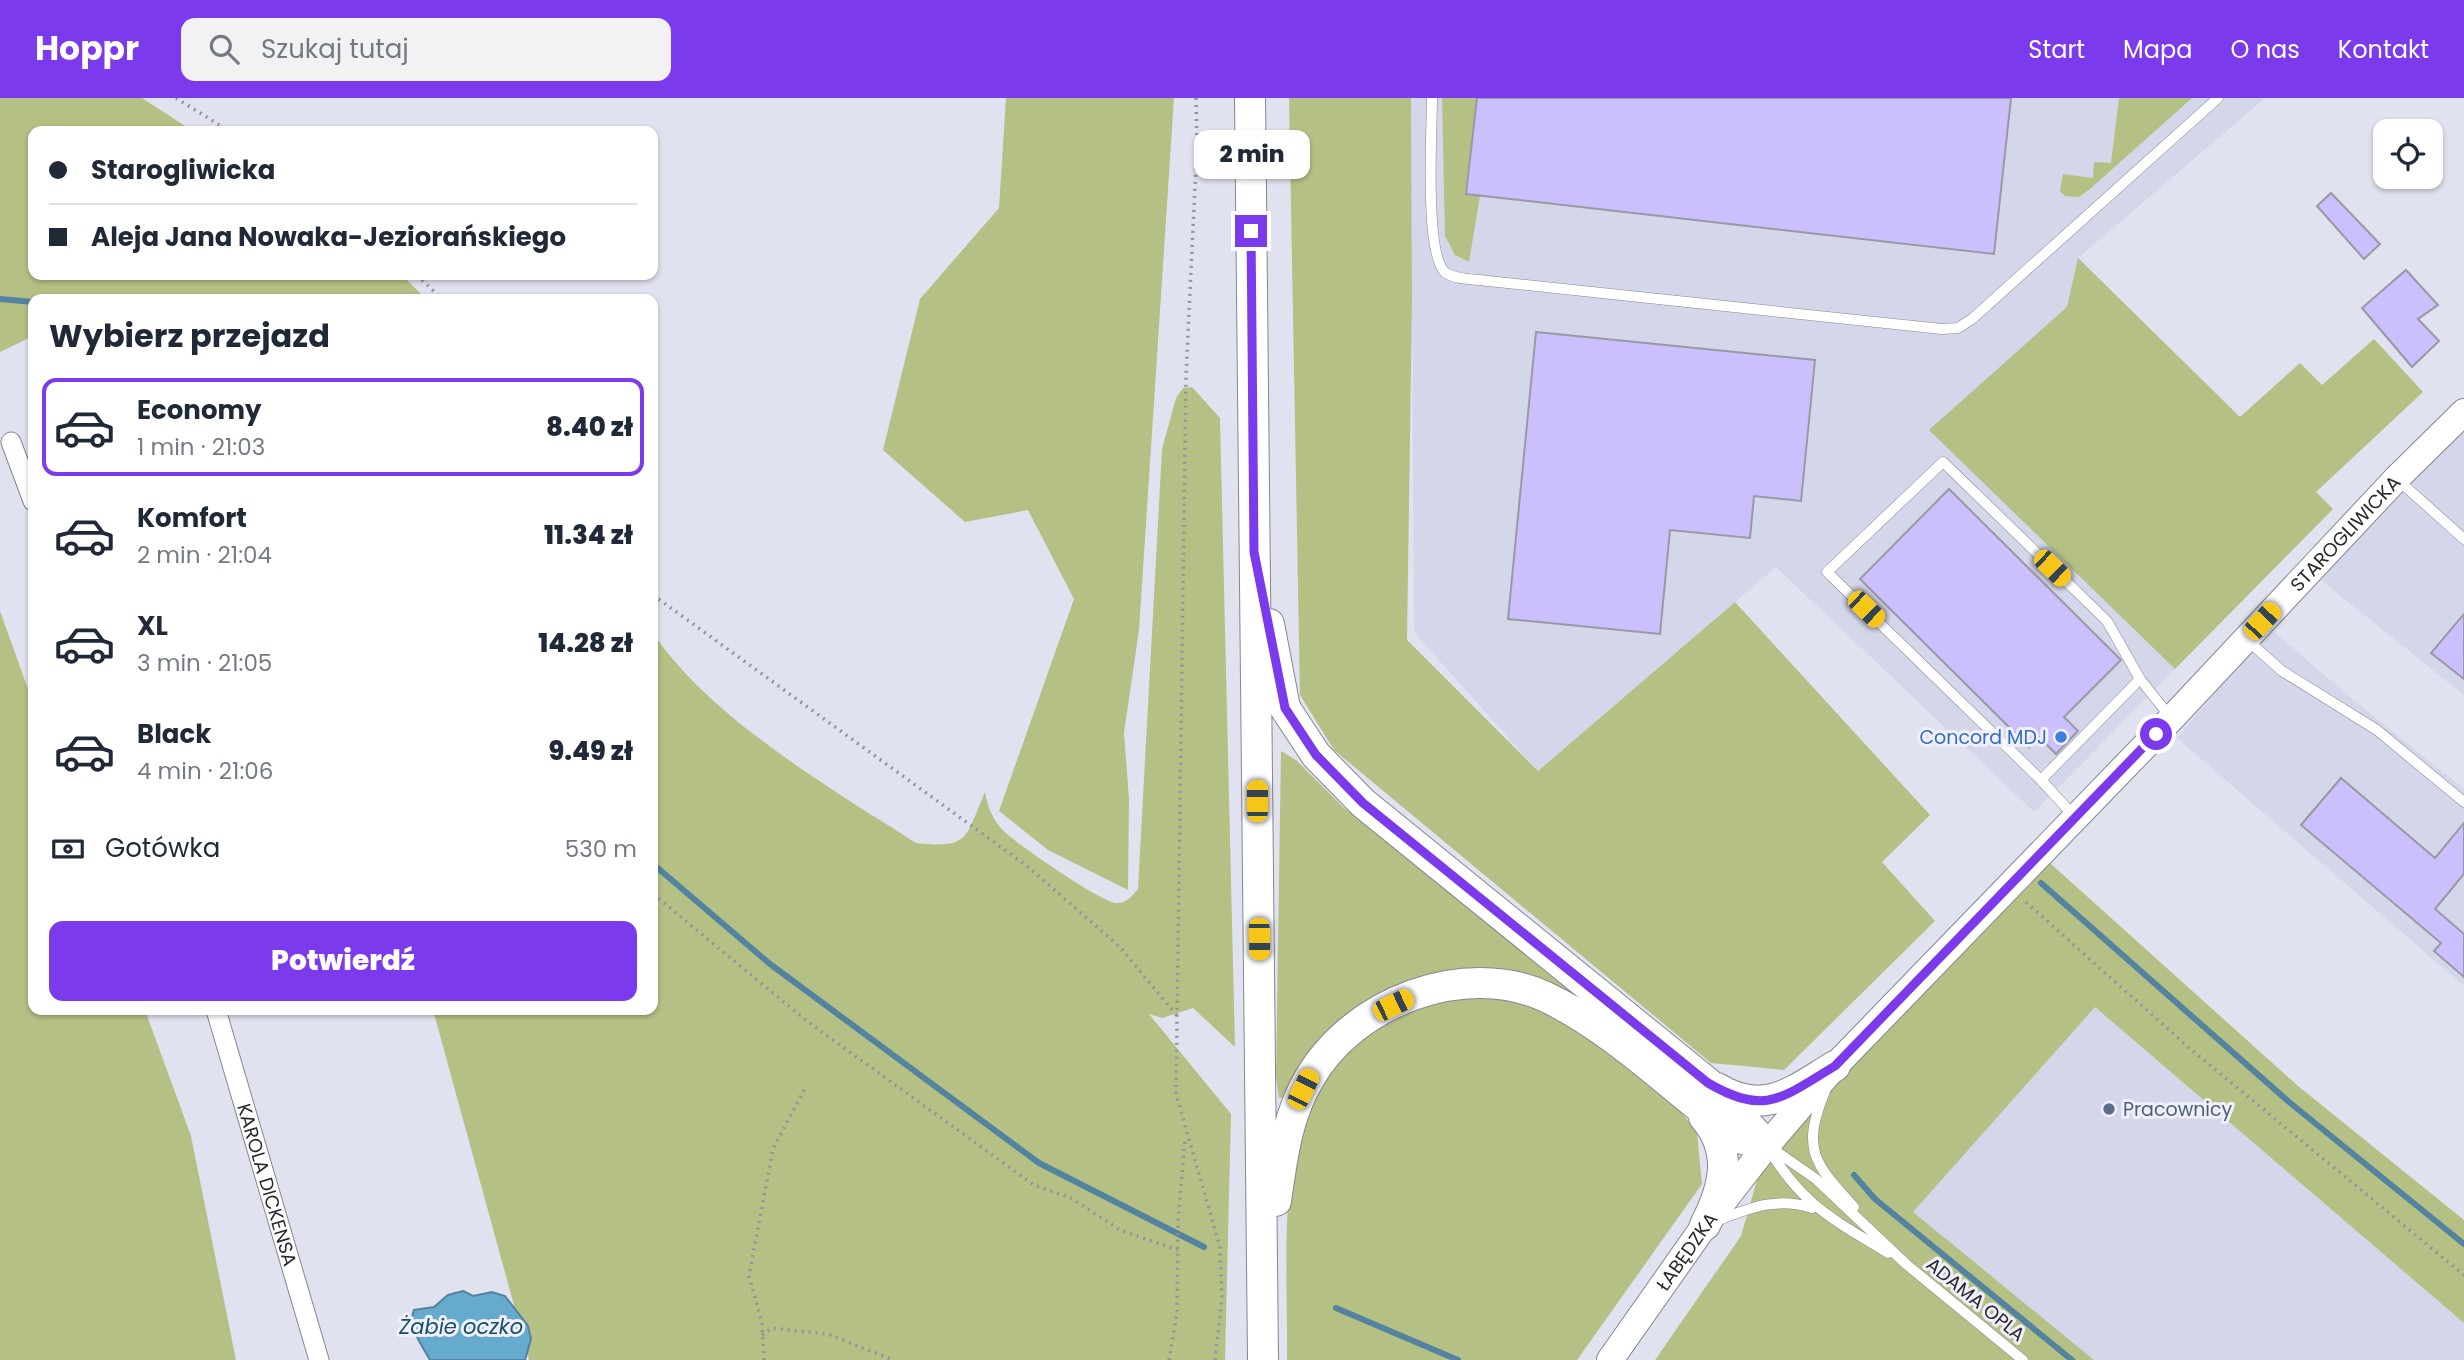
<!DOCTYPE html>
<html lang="pl">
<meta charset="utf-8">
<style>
body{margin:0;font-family:Poppins,sans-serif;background:#f2f2f3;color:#1f2937;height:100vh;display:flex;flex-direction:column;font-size:26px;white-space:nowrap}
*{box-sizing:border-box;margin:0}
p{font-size:23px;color:#747a83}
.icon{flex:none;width:38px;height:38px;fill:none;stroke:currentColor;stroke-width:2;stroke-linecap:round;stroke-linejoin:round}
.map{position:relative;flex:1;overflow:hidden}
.panel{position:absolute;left:28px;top:196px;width:630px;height:721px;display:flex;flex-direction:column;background:#fff;border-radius:14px;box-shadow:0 2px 5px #0004}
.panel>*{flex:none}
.top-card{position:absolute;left:28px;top:28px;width:630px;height:154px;border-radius:14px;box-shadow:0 2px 5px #0004;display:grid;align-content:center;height:154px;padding:0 21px;background:#fff}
.buttons{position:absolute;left:2373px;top:21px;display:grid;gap:14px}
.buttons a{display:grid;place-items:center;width:70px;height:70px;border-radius:14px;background:#fff;box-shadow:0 2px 5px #0004;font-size:35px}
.end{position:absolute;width:32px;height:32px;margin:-16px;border:9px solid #7c3aed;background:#fff;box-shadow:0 0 0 4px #fff}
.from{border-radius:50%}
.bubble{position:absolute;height:49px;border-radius:14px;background:#fff;box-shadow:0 2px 5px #0004;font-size:23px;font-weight:800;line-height:49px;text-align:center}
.car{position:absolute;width:21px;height:42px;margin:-21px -10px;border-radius:9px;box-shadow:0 0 5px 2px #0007;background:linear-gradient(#f5c518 24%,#345 0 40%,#f5c518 0 76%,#345 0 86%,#f5c518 0)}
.top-card b{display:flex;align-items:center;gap:24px;height:66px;font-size:26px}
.top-card b+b{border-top:2px solid #e0e1e3}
.top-card i{width:18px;height:18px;background:#1f2937}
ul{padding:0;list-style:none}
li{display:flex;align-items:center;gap:21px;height:98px;margin:0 14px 10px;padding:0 7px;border:4px solid transparent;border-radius:14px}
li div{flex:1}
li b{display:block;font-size:26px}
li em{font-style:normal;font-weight:800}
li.on{border-color:#7c3aed}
li>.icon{width:63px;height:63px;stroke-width:1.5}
h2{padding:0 21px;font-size:32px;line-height:84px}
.pay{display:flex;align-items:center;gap:18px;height:77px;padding:0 21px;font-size:26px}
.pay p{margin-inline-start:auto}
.button{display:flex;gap:14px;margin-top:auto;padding:14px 21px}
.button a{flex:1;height:80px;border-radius:14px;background:#7c3aed;color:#fff;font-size:28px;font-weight:800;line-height:80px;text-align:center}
header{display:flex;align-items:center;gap:42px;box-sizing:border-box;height:98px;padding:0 35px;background:#7c3aed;color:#fff}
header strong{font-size:33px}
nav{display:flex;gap:38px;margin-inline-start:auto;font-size:24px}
.search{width:490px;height:63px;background:#f2f2f3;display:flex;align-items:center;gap:18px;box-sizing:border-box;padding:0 24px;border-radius:14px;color:#747a83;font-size:26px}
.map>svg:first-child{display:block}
</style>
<header>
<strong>Hoppr</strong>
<div class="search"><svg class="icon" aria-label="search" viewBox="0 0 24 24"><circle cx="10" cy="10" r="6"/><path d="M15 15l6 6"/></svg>Szukaj tutaj</div>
<nav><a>Start</a><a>Mapa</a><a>O nas</a><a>Kontakt</a></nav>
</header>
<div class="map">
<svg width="2464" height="1262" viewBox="0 0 2464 1262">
<rect width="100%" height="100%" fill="#e1e2ef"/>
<path fill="#d4d6e9" d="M1411,0h854l-187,160 255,251 -299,303 -258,-245 -238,204 -124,-139z
M2464,320v277l-143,-115z
M2273,533l84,72 107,86v197l-287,-248 71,-85z
M2095,908l369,317v37h-370l-182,-148z"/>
<path fill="#b4c084" d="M0,0h142l51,33h-160v144h369l24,24h-393v37l-33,16z
M1006,0h168l-35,532 -15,103 5,66 -1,91 -80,-40 -49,-39 75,-212 -46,-89 -63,12 -82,-72 37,-151 79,-91z
M1289,0h122l1,203 -5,339 131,131 197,-169 195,213 -48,47 53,59 -151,149 -73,-7 -377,-313 -34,-55z
M1442,0h35l-10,96 13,2 -11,66 -14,-7 -10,-19z
M2119,0h73l-102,91 -11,8 -14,-1 -5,-5 3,-17 30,4 1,-16 17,1z
M2078,160l162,159 60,-54 22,22 52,-46 49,53 -107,100 17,17 -158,160 -246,-239 138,-123z
M1192,289l28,31 15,629 -42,-39 -31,10 -13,-4 82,100 -6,246h-696l-96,-350h220v-377c57,85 177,155 263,210 54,6 49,-5 69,-51 3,17 9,31 22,42 15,13 95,69 110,69 10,0 15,-7 21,-14l24,-440 14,-51 7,-10z
M0,513l33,92v307h112l46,126 45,224h-236z
M1281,653l15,9 47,47 385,306 -123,-89 -172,-45 -147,117 -7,2 -3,-22z
M2041,757l257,231 166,134v103l-369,-316 -182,205 181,148h-439l86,-124 26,-91z
M1454,900h42l25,5 48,19 99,74 29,36 5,52 -125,176h-290c1,-82 -8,-178 20,-255 9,-24 46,-63 67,-77 24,-16 52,-22 80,-30z"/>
<path fill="#66aace" stroke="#53839e" stroke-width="2" d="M463,1193l10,5 19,-4 13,4 23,30 3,13 -6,21h-95c-8,-15 -23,-33 -16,-50l20,-3 14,-12z"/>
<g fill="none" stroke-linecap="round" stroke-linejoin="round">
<path stroke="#53839e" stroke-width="6" d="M0,201l33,3
M653,766l117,100 269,199 165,84
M2041,785l248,219 175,142
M1854,1077l21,24 197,161
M1336,1210l122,52"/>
</g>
<path fill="#cbbffd" stroke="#9998a3" stroke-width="2" d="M1477,0h534l-17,156 -528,-60z
M2331,95l49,51 -16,15 -47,-53z
M2406,172l32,35 -20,14 21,22 -27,26 -50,-59z
M1536,234l279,28 -14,141 -47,-5 -4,42 -80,-8 -10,104 -152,-15z
M1949,391l172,171 -57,57 14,14 -22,23 -17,-17 -10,10 -169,-168z
M2464,516v65l-33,-26z
M2341,680l94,80 29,-35v51l-29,35 29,25v43l-30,-26 7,-8 -140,-118z"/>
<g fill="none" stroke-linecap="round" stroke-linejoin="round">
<defs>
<path id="lane" d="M1432,0c0,30 -8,160 14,175 10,7 29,6 42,8l454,48 16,-1 14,-9 246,-221
M2397,381l67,60
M2255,549l27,24 95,59 87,72
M2041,682l-214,-208 116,-110 164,159 33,58
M2074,718l-33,-36 99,-101 31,39
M1825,993c-24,59 -11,72 29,116
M1768,1049c32,57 66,73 120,106
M1770,1049l46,32 90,85 117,96
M1719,1122c33,-13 58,-23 93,-12"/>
<g id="street">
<path d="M11,344l22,59"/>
<path id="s1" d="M216,912l103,350"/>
</g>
<g id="secondary">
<path id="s2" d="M1610,1262l95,-135 62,-80 68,-79 336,-347 226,-241 67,-66"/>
</g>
<path id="primary" d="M1250,0l13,1262
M1269,526l16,84 31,47 47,48 345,280 59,62
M1717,990c48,29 76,3 118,-22
M1704,1019c30,35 20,71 1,108
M1276,1103c6,-42 11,-85 33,-122 44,-77 155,-120 237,-82 71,34 130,95 193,141l10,3"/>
</defs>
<use href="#lane" stroke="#858691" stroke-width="11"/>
<use href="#street" stroke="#858691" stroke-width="21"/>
<use href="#secondary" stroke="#858691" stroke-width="28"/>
<use href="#primary" stroke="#858691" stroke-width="32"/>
<path stroke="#93939d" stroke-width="3.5" stroke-dasharray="2 5" stroke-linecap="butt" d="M176,0l53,33
M1196,0l1,46 -11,232 -10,718 44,153 2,51 -7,62
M417,177l25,24
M653,497l374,271 93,81 58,70
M653,796l155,128 226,163 37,13 49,32 58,20
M2026,804l162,145 276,228
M762,1237l10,-7 56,6 65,26
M764,1262l-2,-37 -13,-47 24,-127 33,-63
M1169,1262l8,-47 1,-92 7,-82"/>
<use href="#lane" stroke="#fff" stroke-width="10"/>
<use href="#street" stroke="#fff" stroke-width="19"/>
<use href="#secondary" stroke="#fff" stroke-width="26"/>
<use href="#primary" stroke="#fff" stroke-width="30"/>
</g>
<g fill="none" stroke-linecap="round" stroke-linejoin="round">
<path stroke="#7c3aed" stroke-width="9" d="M1251,133l3,321 31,156 31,47 47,48 345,280c58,34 75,14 127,-17l321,-332"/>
</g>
<circle fill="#3f7fe0" stroke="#eff0fc" stroke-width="2.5" cx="2061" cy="639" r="7"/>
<circle fill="#5c6f8a" stroke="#eff0fc" stroke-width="2.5" cx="2109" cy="1011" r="7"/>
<g text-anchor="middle" stroke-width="6" stroke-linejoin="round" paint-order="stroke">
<g font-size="19" fill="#28282d" stroke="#eff0fc">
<text dy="7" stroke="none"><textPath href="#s2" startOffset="1108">STAROGLIWICKA</textPath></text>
<text dy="7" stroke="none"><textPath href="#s1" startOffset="182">KAROLA DICKENSA</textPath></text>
<text dy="7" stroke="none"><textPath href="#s2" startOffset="133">ŁABĘDZKA</textPath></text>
<text transform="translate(1976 1201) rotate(39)" y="7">ADAMA OPLA</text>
</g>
<g font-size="19" fill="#366cbe" stroke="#eff0fc" text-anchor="end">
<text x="2047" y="646">Concord MDJ</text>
</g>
<g font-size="19" fill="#4e5e75" stroke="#eff0fc" text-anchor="start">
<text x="2123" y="1018">Pracownicy</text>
</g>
<g font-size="21" font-style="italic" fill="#184f68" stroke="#eff0fc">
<text x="461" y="1236">Żabie oczko</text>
</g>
</g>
</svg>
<div class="buttons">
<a><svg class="icon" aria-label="locate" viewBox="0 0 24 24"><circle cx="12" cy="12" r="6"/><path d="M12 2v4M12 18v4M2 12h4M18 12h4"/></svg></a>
</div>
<i class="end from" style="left:2156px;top:636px"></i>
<i class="end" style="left:1251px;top:133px"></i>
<div class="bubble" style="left:1194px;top:32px;width:116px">2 min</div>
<i class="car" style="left:2052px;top:470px;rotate:134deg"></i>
<i class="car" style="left:1866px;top:511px;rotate:134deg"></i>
<i class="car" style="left:2262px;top:523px;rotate:43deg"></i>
<i class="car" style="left:1257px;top:703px;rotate:0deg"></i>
<i class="car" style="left:1259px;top:841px;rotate:179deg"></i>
<i class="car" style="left:1393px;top:907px;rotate:64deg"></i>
<i class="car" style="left:1303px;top:991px;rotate:26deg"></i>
<div class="top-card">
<b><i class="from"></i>Starogliwicka</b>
<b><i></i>Aleja Jana Nowaka-Jeziorańskiego</b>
</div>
<section class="panel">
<h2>Wybierz przejazd</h2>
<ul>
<li class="on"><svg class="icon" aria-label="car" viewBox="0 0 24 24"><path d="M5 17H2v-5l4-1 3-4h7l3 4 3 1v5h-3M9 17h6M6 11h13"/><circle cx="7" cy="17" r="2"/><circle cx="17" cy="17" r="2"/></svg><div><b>Economy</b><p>1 min · 21:03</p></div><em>8.40 zł</em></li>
<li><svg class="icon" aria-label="car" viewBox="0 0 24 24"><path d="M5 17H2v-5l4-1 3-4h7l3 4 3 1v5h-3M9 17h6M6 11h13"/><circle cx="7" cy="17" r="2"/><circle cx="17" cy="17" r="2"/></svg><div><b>Komfort</b><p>2 min · 21:04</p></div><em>11.34 zł</em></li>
<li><svg class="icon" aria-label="car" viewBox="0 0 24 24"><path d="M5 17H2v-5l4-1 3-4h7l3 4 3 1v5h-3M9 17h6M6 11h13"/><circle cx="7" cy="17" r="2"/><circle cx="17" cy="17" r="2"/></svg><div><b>XL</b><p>3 min · 21:05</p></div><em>14.28 zł</em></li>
<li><svg class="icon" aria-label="car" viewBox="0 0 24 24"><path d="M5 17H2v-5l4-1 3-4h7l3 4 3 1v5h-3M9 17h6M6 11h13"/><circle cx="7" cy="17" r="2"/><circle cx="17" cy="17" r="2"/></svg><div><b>Black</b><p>4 min · 21:06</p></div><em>9.49 zł</em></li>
</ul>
<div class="pay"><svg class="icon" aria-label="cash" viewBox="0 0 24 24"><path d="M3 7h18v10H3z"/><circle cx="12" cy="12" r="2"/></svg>Gotówka<p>530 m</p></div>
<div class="button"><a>Potwierdź</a></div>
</section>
</div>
